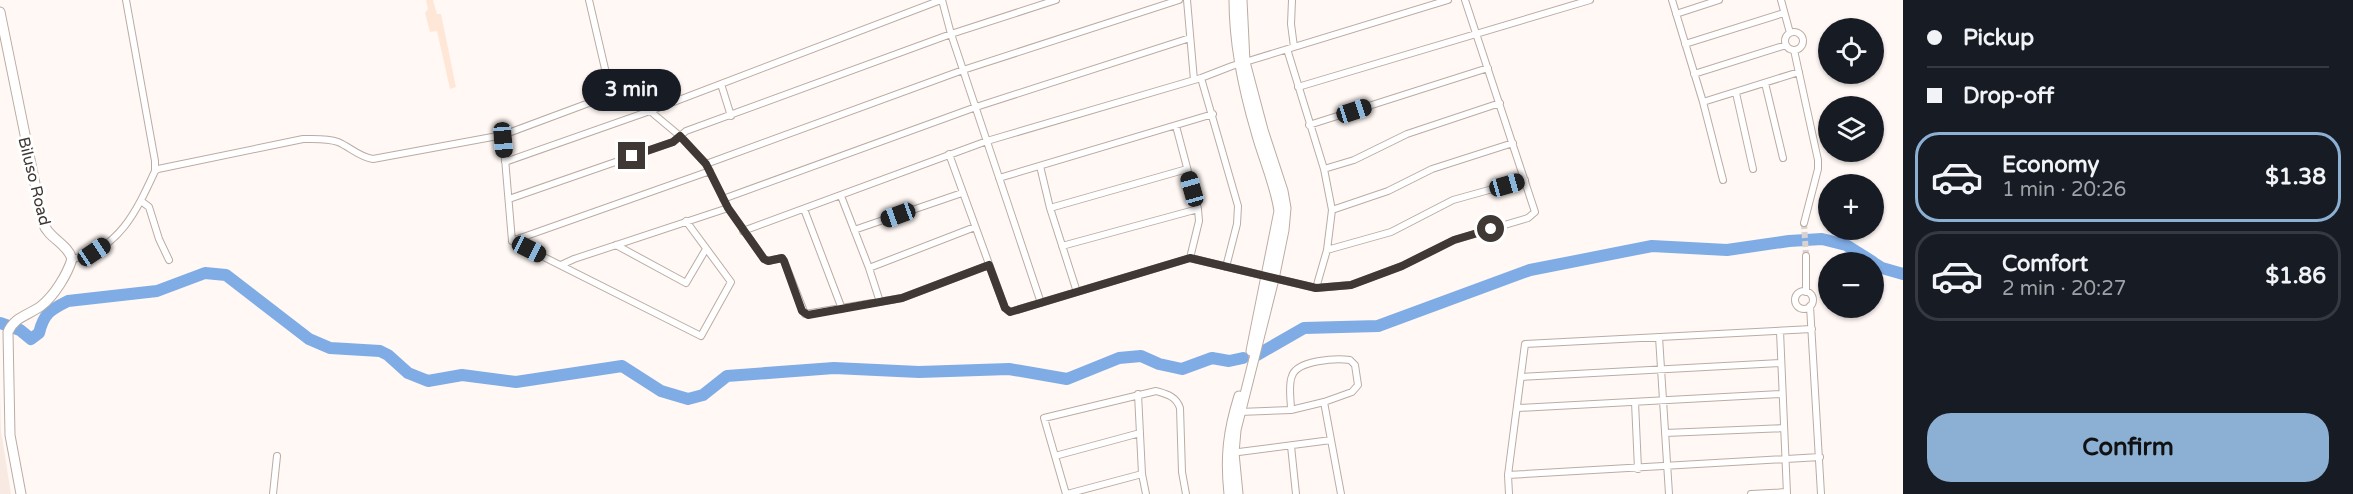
<!DOCTYPE html>
<meta charset="utf-8">
<style>
body{margin:0;font-family:"Varela Round",sans-serif;background:#242831;color:#f1f3f6;height:100vh;display:flex;flex-direction:column;font-size:22px;white-space:nowrap}
*{box-sizing:border-box;margin:0}
p{font-size:20px;color:#9ea1a6}
.icon{flex:none;width:33px;height:33px;fill:none;stroke:currentColor;stroke-width:2;stroke-linecap:round;stroke-linejoin:round}
.map{position:relative;flex:1;overflow:hidden}
.sheet{display:flex;flex-direction:column;background:#171b24;width:450px}
.sheet>*{flex:none}
.hud{display:grid;align-content:center;height:132px;padding:0 24px;background:#171b24}
.controls{position:absolute;left:1818px;top:18px;display:grid;gap:12px}
.controls a{display:grid;place-items:center;width:66px;height:66px;border-radius:50%;background:#171b24;box-shadow:0 2px 4px #0004;font-size:30px}
.end{position:absolute;width:27px;height:27px;margin:-14px;border:8px solid #3f3835;background:#fff;box-shadow:0 0 0 3px #fff}
.from{border-radius:50%}
.bubble{position:absolute;height:42px;border-radius:21px;background:#171b24;box-shadow:0 2px 4px #0004;font-size:20px;font-weight:700;line-height:42px;text-align:center}
.car{position:absolute;width:18px;height:36px;margin:-18px -9px;border-radius:8px;box-shadow:0 0 4px 2px #0007;background:linear-gradient(#222 24%,#8ab4d8 0 40%,#222 0 76%,#8ab4d8 0 86%,#222 0)}
.hud b{display:flex;align-items:center;gap:21px;height:57px;font-size:22px}
.hud b+b{border-top:2px solid #363941}
.hud i{width:15px;height:15px;background:#f1f3f6}
ul{padding:0;list-style:none}
li{display:flex;align-items:center;gap:18px;height:90px;margin:0 12px 9px;padding:0 12px;border:3px solid #363941;border-radius:24px}
li div{flex:1}
li b{display:block;font-size:22px}
li em{font-style:normal;font-weight:700}
li.current{border-color:#8cafd4}
li>.icon{width:54px;height:54px;stroke-width:1.5}
.action{display:flex;gap:12px;margin-top:auto;padding:12px 24px}
.action a{flex:1;height:69px;border-radius:24px;background:#8cafd4;color:#111;font-size:24px;font-weight:700;line-height:69px;text-align:center}
main{display:flex;flex:1;min-height:0}
.map>svg:first-child{display:block}
</style>
<main>
<div class="map">
<svg width="1903" height="494" viewBox="0 0 1903 494">
<rect width="100%" height="100%" fill="#fff8f5"/>
<path fill="#f8eae2" d="M0,391l1,40 10,63h-11z"/>
<path fill="#ffe7d8" d="M426,0h7l4,14h4l15,73 -6,2 -13,-58 -7,1 -5,-19 3,-4z"/>
<g fill="none" stroke-linecap="round" stroke-linejoin="round">
<path stroke="#7face5" stroke-width="12" d="M1874,263l8,5 21,6
M0,323l20,7 11,9 8,-6c5,-20 11,-23 29,-32l89,-10 48,-18 21,2 83,64 21,9 50,3 8,4 20,18 20,8 34,-6 54,7 106,-16 39,25 27,8 15,-4 24,-19 107,-8 85,4 90,-3 58,10 52,-21 22,-2 18,8 23,5 30,-11 17,3 14,-3
M1257,355l47,-27 74,-2 152,-56 122,-24 75,4 62,-9 33,-2 24,6 27,17"/>
<path stroke="#d9d2cf" stroke-width="6" stroke-dasharray="6 3" stroke-linecap="butt" d="M1804,223l2,33"/>
<defs>
<path id="street" d="M126,0l29,161v10
M942,0l9,34 90,269
M1187,0l7,80
M1292,0l-1,24 3,23
M1672,0l31,102 20,78
M1781,0l9,33
M1676,14l43,-14
M1785 41a9 9 0 1 1 18 0a9 9 0 1 1-18 0Z
M1685,44l99,-31
M1287,49l37,120 8,41 -5,40 -11,38
M1794,50l24,110v9l-14,54
M1694,74l92,-29
M1201,78l37,128 -1,18 -11,43
M1765,83l18,75
M721,84l10,32
M1298,87l292,-87
M1736,93l17,76
M1703,102l96,-30
M650,111l30,25 26,28 22,44 36,51 4,2 14,-3 2,3 21,53 97,-16 87,-33
M1309,125l179,-57
M1176,126l22,83 1,12 -9,37
M503,135l9,106
M949,154l56,154 5,4 180,-54 126,30 35,-3 51,-19 52,-26 74,-22 7,-6 -70,-212
M505,162l145,-51 291,-111
M706,164l257,-94 216,-70
M1040,166l10,42 27,84
M1324,169l30,-9 53,-26 93,-31
M999,178l214,-64
M841,196l28,72 11,34
M509,199l164,-57 13,-11 265,-97 105,-34
M723,199l253,-92 214,-69
M141,201l8,6 10,32 10,21
M1050,208l137,-39
M804,209l38,100
M1332,210l56,-19 44,-22 81,-26
M854,230l108,-37
M743,231l244,-90 214,-63 31,-12 216,-66
M512,241l189,95 30,-54 -45,-61
M512,241l198,-70
M616,245l70,38 20,-34
M1062,246l136,-37
M1327,250l64,-18 62,-32 72,-20
M1806,256v36
M72,259c47,-9 65,-49 83,-88l3,-2 145,-30c11,0 24,-1 35,3 12,5 21,15 35,17l130,-24 102,-38 4,-5v-6l-20,-86
M561,265l13,-6 154,-51
M869,268l106,-41
M1795 300a9 9 0 1 1 18 0a9 9 0 1 1-18 0Z
M1810,306l11,188
M1780,331l7,163
M1659,337l10,157
M1521,377l260,-14
M1138,394l4,80 4,20
M1635,402l3,67
M1518,408l264,-14
M1291,410c0,-10 -3,-25 1,-34 5,-16 45,-18 58,-16l5,5 3,20 -6,7 -28,10
M1239,412l52,-2 33,-8 17,92
M1665,433l119,-5
M1291,446l5,48
M1231,453l100,-13
M1055,456l85,-23
M1508,475l312,-18
M273,494l4,-38
M1066,494l-22,-76 112,-27c10,3 20,5 24,17l2,64 4,22
M1067,494l75,-20
M1509,494l-1,-19 17,-131 287,-15
M1751,494l36,-2"/>
<path id="secondary" d="M1234,0c0,46 9,88 22,132 7,26 19,52 23,79l-28,140
M0,12l43,211c5,15 25,21 29,36 -5,16 -18,37 -31,47 -12,9 -27,11 -33,26l2,103 11,59
M1229,494c-4,-37 -1,-63 10,-98
M1238,494l-4,-41 2,-23 38,-151 10,-49 2,-22 -3,-17 -20,-61 -18,-68 -3,-62"/>
</defs>
<use href="#street" stroke="#bbaca3" stroke-width="8"/>
<use href="#secondary" stroke="#bbaca3" stroke-width="11"/>
<use href="#street" stroke="#fff" stroke-width="6"/>
<use href="#secondary" stroke="#fff" stroke-width="9"/>
</g>
<g fill="none" stroke-linecap="round" stroke-linejoin="round">
<path stroke="#3f3835" stroke-width="8" d="M632,156l41,-14 7,-6 26,28 22,44 36,51 4,2 14,-3 2,3 18,50 6,4 94,-17 87,-33 16,43 5,4 180,-54 126,30 35,-3 51,-19 52,-26 37,-11"/>
</g>
<g text-anchor="middle" stroke-width="6" stroke-linejoin="round" paint-order="stroke">
<g font-size="16" fill="#3f3835" stroke="#fff">
<text transform="translate(35 181) rotate(76)" y="6">Biluso Road</text>
</g>
</g>
</svg>
<div class="controls">
<a><svg class="icon" aria-label="locate" viewBox="0 0 24 24"><circle cx="12" cy="12" r="6"/><path d="M12 2v4M12 18v4M2 12h4M18 12h4"/></svg></a>
<a><svg class="icon" aria-label="layers" viewBox="0 0 24 24"><path d="M12 4l9 5-9 5-9-5zM3 14l9 5 9-5"/></svg></a>
<a>+</a>
<a>−</a>
</div>
<i class="end from" style="left:1491px;top:229px"></i>
<i class="end" style="left:632px;top:156px"></i>
<div class="bubble" style="left:582px;top:69px;width:99px">3 min</div>
<i class="car" style="left:1354px;top:111px;rotate:72deg"></i>
<i class="car" style="left:503px;top:140px;rotate:175deg"></i>
<i class="car" style="left:1507px;top:185px;rotate:74deg"></i>
<i class="car" style="left:1192px;top:189px;rotate:344deg"></i>
<i class="car" style="left:898px;top:215px;rotate:250deg"></i>
<i class="car" style="left:529px;top:249px;rotate:117deg"></i>
<i class="car" style="left:94px;top:252px;rotate:56deg"></i>
</div>
<section class="sheet">
<div class="hud">
<b><i class="from"></i>Pickup</b>
<b><i></i>Drop-off</b>
</div>
<ul>
<li class="current"><svg class="icon" aria-label="car" viewBox="0 0 24 24"><path d="M5 17H2v-5l4-1 3-4h7l3 4 3 1v5h-3M9 17h6M6 11h13"/><circle cx="7" cy="17" r="2"/><circle cx="17" cy="17" r="2"/></svg><div><b>Economy</b><p>1 min · 20:26</p></div><em>$1.38</em></li>
<li><svg class="icon" aria-label="car" viewBox="0 0 24 24"><path d="M5 17H2v-5l4-1 3-4h7l3 4 3 1v5h-3M9 17h6M6 11h13"/><circle cx="7" cy="17" r="2"/><circle cx="17" cy="17" r="2"/></svg><div><b>Comfort</b><p>2 min · 20:27</p></div><em>$1.86</em></li>
</ul>
<div class="action"><a>Confirm</a></div>
</section>
</main>
